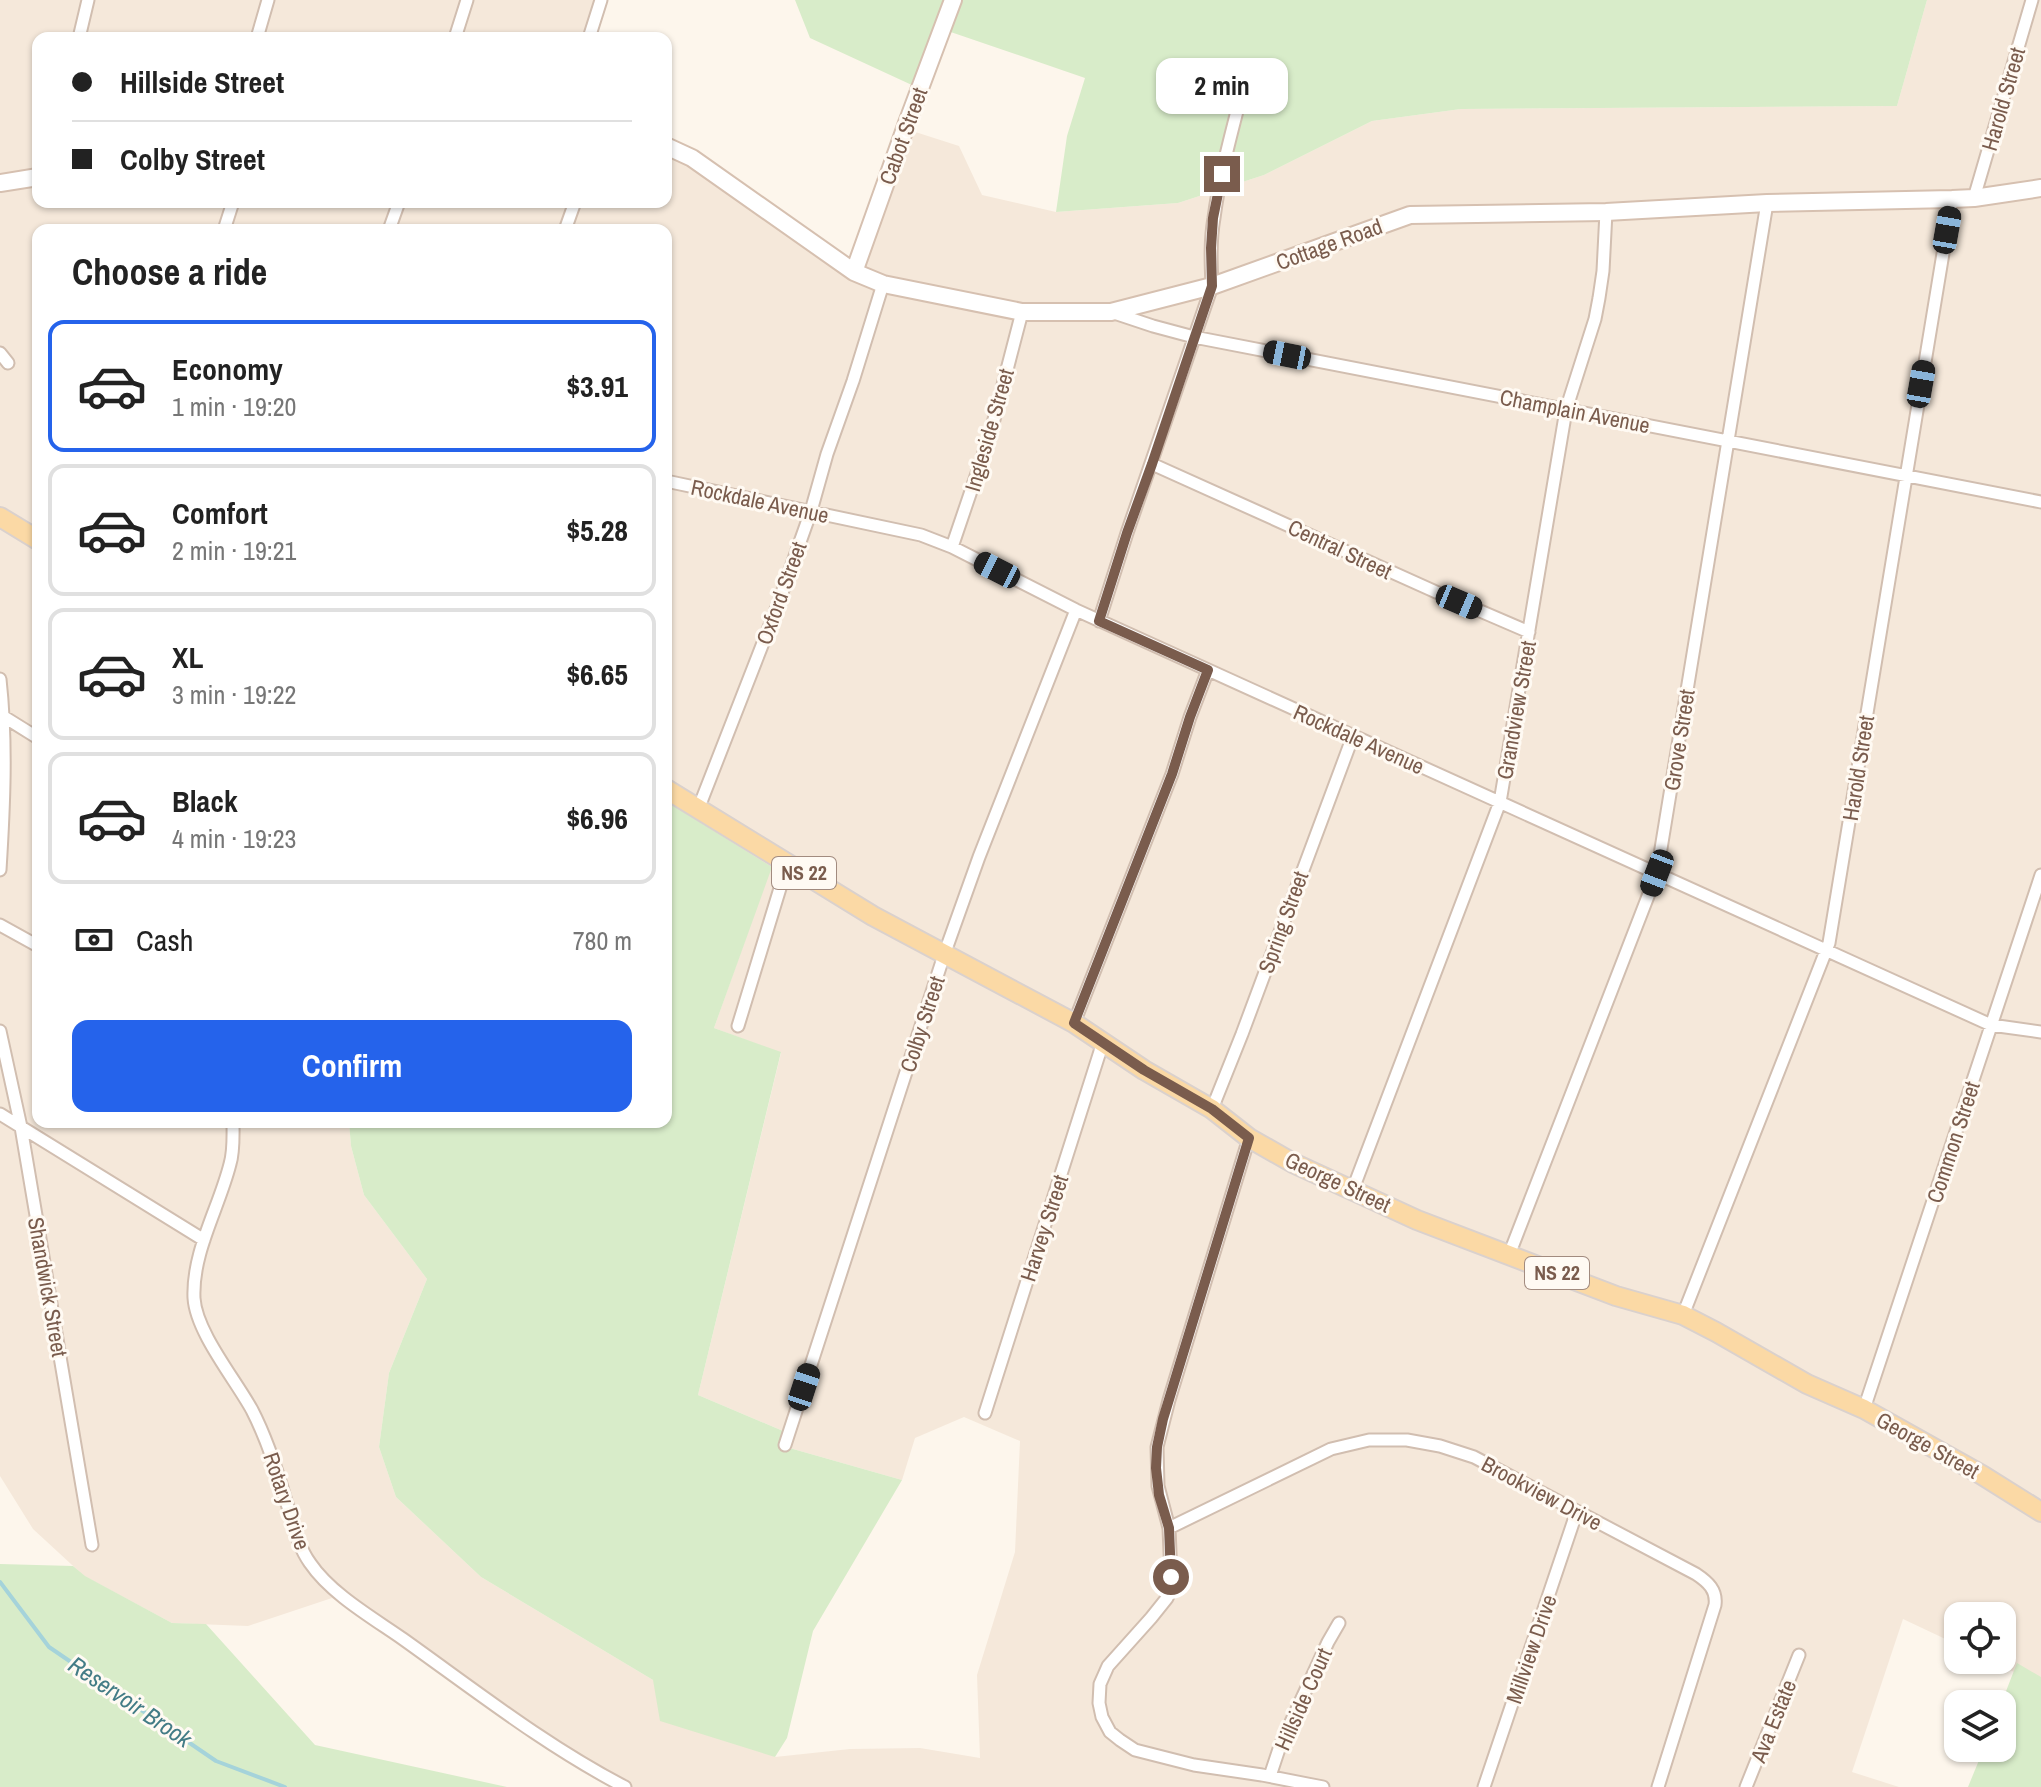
<!DOCTYPE html>
<meta charset="utf-8">
<style>
body{margin:0;font-family:"Archivo Narrow",sans-serif;background:#f2f2f2;color:#222;height:100vh;display:flex;flex-direction:column;font-size:30px;white-space:nowrap}
*{box-sizing:border-box;margin:0}
p{font-size:26px;color:#767676}
.icon{flex:none;width:44px;height:44px;fill:none;stroke:currentColor;stroke-width:2;stroke-linecap:round;stroke-linejoin:round}
.map{position:relative;flex:1;overflow:hidden}
.panel{position:absolute;left:32px;top:224px;width:640px;height:904px;display:flex;flex-direction:column;background:#fff;border-radius:16px;box-shadow:0 2px 6px #0004}
.panel>*{flex:none}
.guide{position:absolute;left:32px;top:32px;width:640px;height:176px;border-radius:16px;box-shadow:0 2px 6px #0004;display:grid;align-content:center;height:176px;padding:0 40px;background:#fff}
.tools{position:absolute;left:1944px;top:1602px;display:grid;gap:16px}
.tools a{display:grid;place-items:center;width:72px;height:72px;border-radius:16px;background:#fff;box-shadow:0 2px 6px #0004;font-size:40px}
.end{position:absolute;width:36px;height:36px;margin:-18px;border:10px solid #7a5c4d;background:#fff;box-shadow:0 0 0 4px #fff}
.from{border-radius:50%}
.bubble{position:absolute;height:56px;border-radius:16px;background:#fff;box-shadow:0 2px 6px #0004;font-size:26px;font-weight:800;line-height:56px;text-align:center}
.car{position:absolute;width:24px;height:48px;margin:-24px -12px;border-radius:10px;box-shadow:0 0 6px 2px #0007;background:linear-gradient(#222 24%,#8ab4d8 0 40%,#222 0 76%,#8ab4d8 0 86%,#222 0)}
.guide b{display:flex;align-items:center;gap:28px;height:76px;font-size:30px}
.guide b+b{border-top:2px solid #e0e0e0}
.guide i{width:20px;height:20px;background:#222}
ul{padding:0;list-style:none}
li{display:flex;align-items:center;gap:24px;height:132px;margin:0 16px 12px;padding:0 24px;border:4px solid #e0e0e0;border-radius:16px}
li div{flex:1}
li b{display:block;font-size:30px}
li em{font-style:normal;font-weight:800}
li.selected{border-color:#2563eb}
li>.icon{width:72px;height:72px;stroke-width:1.5}
h2{padding:0 40px;font-size:36px;line-height:96px}
.pay{display:flex;align-items:center;gap:20px;height:88px;padding:0 40px;font-size:30px}
.pay p{margin-inline-start:auto}
.primary-button{display:flex;gap:16px;margin-top:auto;padding:16px 40px}
.primary-button a{flex:1;height:92px;border-radius:16px;background:#2563eb;color:#fff;font-size:32px;font-weight:800;line-height:92px;text-align:center}
.map>svg:first-child{display:block}
</style>
<div class="map">
<svg width="2041" height="1787" viewBox="0 0 2041 1787">
<rect width="100%" height="100%" fill="#fdf6ec"/>
<path fill="#f5e8da" fill-rule="evenodd" d="M0,0h595l-13,38h-544v164h628v-48l34,11 152,98 54,-134 53,17 23,49 74,17 122,-9 86,-28 108,-54 89,-12 436,-3 30,-106h114v1685l-52,-25h13v-44h-44v29l-55,-26 -51,153 47,15h-1279l-17,-7 -271,-182 -84,28 -76,-3 -88,-47 -51,-47 -33,-53zM38,230h628v571l105,66 -57,161 67,25 -83,342 85,36 -4,14 123,35 13,-42 49,-21 56,24 -5,111 -38,123 3,83 -60,-10 -70,1 -75,8 -122,-77 -172,-103 -85,-80 -17,-50 10,-74 38,-94 -63,-84 -13,-49 -2,-24h-311z"/>
<path fill="#d8ecc9" d="M795,0h1132l-30,106 -436,3 -89,12 -108,54 -86,28 -122,9 11,-76 18,-58 -146,-50 -25,58 -104,-48z
M666,801l106,66 -58,161 67,24 -83,343 85,36 -4,14 123,35 -89,151 -26,107 -12,19 -115,-36 -7,-41 -172,-103 -85,-80 -17,-50 10,-74 38,-94 -63,-84 -13,-49 -2,-24h317z
M0,1564l73,2 12,10 87,47 34,1 109,121 192,42h-507z
M2017,1663l24,14v110h-73l16,-39h18l-1,-44z"/>
<g fill="none" stroke-linecap="round" stroke-linejoin="round">
<path stroke="#a5d3da" stroke-width="4" d="M0,1582l49,65 167,114 69,26"/>
<defs>
<path id="street" d="M79,38l9,-38
M257,38l11,-38
M455,38l12,-38
M589,38l12,-38
M1974,198l58,-198
M224,230l9,-28
M389,230l10,-28
M565,230l10,-28
M1111,312l42,14 41,11 847,165
M0,353l8,10
M1152,464l284,128 93,40
M666,481l255,54 31,12 124,63 915,415 50,7
M952,547l38,-112 32,-123
M1099,621l28,-88 85,-247c-1,-23 -2,-45 2,-68 6,-47 20,-93 31,-139
M0,679c7,63 4,127 0,191
M1,715l37,23
M699,807l78,-200 34,-96 16,-57 26,-73 30,-97
M0,925l38,21
M1074,1023l98,-249 18,-57 18,-47
M738,1026l50,-164
M0,1031l21,96 71,418
M1212,1109l30,-75 111,-298
M0,1114l204,126
M233,1122c0,13 1,29 -3,42 -11,44 -38,88 -36,134 2,34 41,81 58,112 15,29 25,60 34,91 7,20 11,44 24,62 21,31 63,55 93,76 73,52 143,107 222,148
M1249,1138l-80,262 -12,47 1,39 11,42 2,49 -1,15 -3,6 -16,20 -43,48 -8,18 -1,19 3,14 8,15 10,8 15,10 59,15 68,10 61,12
M1353,1189l147,-387 66,-392 29,-91 4,-21 4,-27 3,-59
M1509,1255l148,-382 110,-670
M1683,1315l146,-372 123,-744
M1864,1409l177,-534
M985,1413l118,-371
M785,1445l159,-490 35,-98 97,-247
M1169,1528l162,-79 38,-9h38l33,6 34,11 222,117c12,8 21,16 19,31l-57,182
M1270,1776l10,-30 48,-104 11,-19
M1484,1787l93,-276
M1746,1787l53,-132"/>
<path id="secondary" d="M666,146l26,12 162,114 29,12 139,28h89l101,-26 198,-71 196,-3 161,-9 185,-4 22,-1 67,-10
M0,183l38,-6
M854,272l53,-149 46,-123"/>
<path id="primary" d="M0,517l38,23
M666,789l207,127 201,107 70,47 68,39 37,29 44,25 124,57 199,76 67,19 33,17 91,52 57,25 118,66 59,37"/>
</defs>
<use href="#street" stroke="#d1beb0" stroke-width="15"/>
<use href="#secondary" stroke="#d6c0b0" stroke-width="20"/>
<use href="#primary" stroke="#dad1cd" stroke-width="22"/>
<use href="#street" stroke="#fff" stroke-width="11"/>
<use href="#secondary" stroke="#fff" stroke-width="16"/>
<use href="#primary" stroke="#fbd9a5" stroke-width="18"/>
</g>
<g fill="none" stroke-linecap="round" stroke-linejoin="round">
<path stroke="#7a5c4d" stroke-width="10" d="M1171,1577l-2,-49 -10,-33 -3,-27 1,-21 6,-28 86,-281 -37,-29 -68,-39 -70,-47 98,-249 18,-57 18,-47 -109,-49 28,-88 25,-69 60,-178 -1,-38 2,-30 9,-44"/>
</g>
<g text-anchor="middle" stroke-width="6" stroke-linejoin="round" paint-order="stroke">
<g fill="#fffaf3" stroke="#a28b7f" stroke-width="2">
<rect x="772" y="857" width="64" height="32" rx="6"/>
<rect x="1525" y="1257" width="64" height="32" rx="6"/>
</g>
<g font-size="20" font-weight="bold" fill="#7a5c4d">
<text x="804" y="880">NS 22</text>
<text x="1557" y="1280">NS 22</text>
</g>
<g font-size="22" fill="#7a5c4d" stroke="#fffaf3">
<text transform="translate(2003 99) rotate(-74)" y="8">Harold Street</text>
<text transform="translate(903 136) rotate(-70)" y="8">Cabot Street</text>
<text transform="translate(1329 244) rotate(-20)" y="8">Cottage Road</text>
<text transform="translate(1575 411) rotate(11)" y="8">Champlain Avenue</text>
<text transform="translate(989 430) rotate(-74)" y="8">Ingleside Street</text>
<text transform="translate(760 501) rotate(12)" y="8">Rockdale Avenue</text>
<text transform="translate(1340 549) rotate(25)" y="8">Central Street</text>
<text transform="translate(781 593) rotate(-70)" y="8">Oxford Street</text>
<text transform="translate(1516 710) rotate(-80)" y="8">Grandview Street</text>
<text transform="translate(1359 739) rotate(24)" y="8">Rockdale Avenue</text>
<text transform="translate(1679 740) rotate(-81)" y="8">Grove Street</text>
<text transform="translate(1858 768) rotate(-81)" y="8">Harold Street</text>
<text transform="translate(1283 922) rotate(-70)" y="8">Spring Street</text>
<text transform="translate(922 1024) rotate(-72)" y="8">Colby Street</text>
<text transform="translate(1953 1142) rotate(-72)" y="8">Common Street</text>
<text transform="translate(1338 1182) rotate(25)" y="8">George Street</text>
<text transform="translate(1044 1228) rotate(-72)" y="8">Harvey Street</text>
<text transform="translate(48 1287) rotate(80)" y="8">Shandwick Street</text>
<text transform="translate(1928 1445) rotate(29)" y="8">George Street</text>
<text transform="translate(1542 1493) rotate(28)" y="8">Brookview Drive</text>
<text transform="translate(287 1501) rotate(71)" y="8">Rotary Drive</text>
<text transform="translate(1531 1649) rotate(-71)" y="8">Millview Drive</text>
<text transform="translate(1303 1699) rotate(-66)" y="8">Hillside Court</text>
<text transform="translate(1773 1721) rotate(-68)" y="8">Ava Estate</text>
</g>
<g font-size="24" font-style="italic" fill="#437c86" stroke="#fffaf3">
<text transform="translate(130 1702) rotate(34)" y="8">Reservoir Brook</text>
</g>
</g>
</svg>
<div class="tools">
<a><svg class="icon" aria-label="locate" viewBox="0 0 24 24"><circle cx="12" cy="12" r="6"/><path d="M12 2v4M12 18v4M2 12h4M18 12h4"/></svg></a>
<a><svg class="icon" aria-label="layers" viewBox="0 0 24 24"><path d="M12 4l9 5-9 5-9-5zM3 14l9 5 9-5"/></svg></a>
</div>
<i class="end from" style="left:1171px;top:1577px"></i>
<i class="end" style="left:1222px;top:174px"></i>
<div class="bubble" style="left:1156px;top:58px;width:132px">2 min</div>
<i class="car" style="left:1947px;top:230px;rotate:10deg"></i>
<i class="car" style="left:1287px;top:355px;rotate:281deg"></i>
<i class="car" style="left:1921px;top:384px;rotate:10deg"></i>
<i class="car" style="left:997px;top:570px;rotate:297deg"></i>
<i class="car" style="left:1459px;top:602px;rotate:113deg"></i>
<i class="car" style="left:1657px;top:873px;rotate:201deg"></i>
<i class="car" style="left:804px;top:1387px;rotate:18deg"></i>
<div class="guide">
<b><i class="from"></i>Hillside Street</b>
<b><i></i>Colby Street</b>
</div>
<section class="panel">
<h2>Choose a ride</h2>
<ul>
<li class="selected"><svg class="icon" aria-label="car" viewBox="0 0 24 24"><path d="M5 17H2v-5l4-1 3-4h7l3 4 3 1v5h-3M9 17h6M6 11h13"/><circle cx="7" cy="17" r="2"/><circle cx="17" cy="17" r="2"/></svg><div><b>Economy</b><p>1 min · 19:20</p></div><em>$3.91</em></li>
<li><svg class="icon" aria-label="car" viewBox="0 0 24 24"><path d="M5 17H2v-5l4-1 3-4h7l3 4 3 1v5h-3M9 17h6M6 11h13"/><circle cx="7" cy="17" r="2"/><circle cx="17" cy="17" r="2"/></svg><div><b>Comfort</b><p>2 min · 19:21</p></div><em>$5.28</em></li>
<li><svg class="icon" aria-label="car" viewBox="0 0 24 24"><path d="M5 17H2v-5l4-1 3-4h7l3 4 3 1v5h-3M9 17h6M6 11h13"/><circle cx="7" cy="17" r="2"/><circle cx="17" cy="17" r="2"/></svg><div><b>XL</b><p>3 min · 19:22</p></div><em>$6.65</em></li>
<li><svg class="icon" aria-label="car" viewBox="0 0 24 24"><path d="M5 17H2v-5l4-1 3-4h7l3 4 3 1v5h-3M9 17h6M6 11h13"/><circle cx="7" cy="17" r="2"/><circle cx="17" cy="17" r="2"/></svg><div><b>Black</b><p>4 min · 19:23</p></div><em>$6.96</em></li>
</ul>
<div class="pay"><svg class="icon" aria-label="cash" viewBox="0 0 24 24"><path d="M3 7h18v10H3z"/><circle cx="12" cy="12" r="2"/></svg>Cash<p>780 m</p></div>
<div class="primary-button"><a>Confirm</a></div>
</section>
</div>
